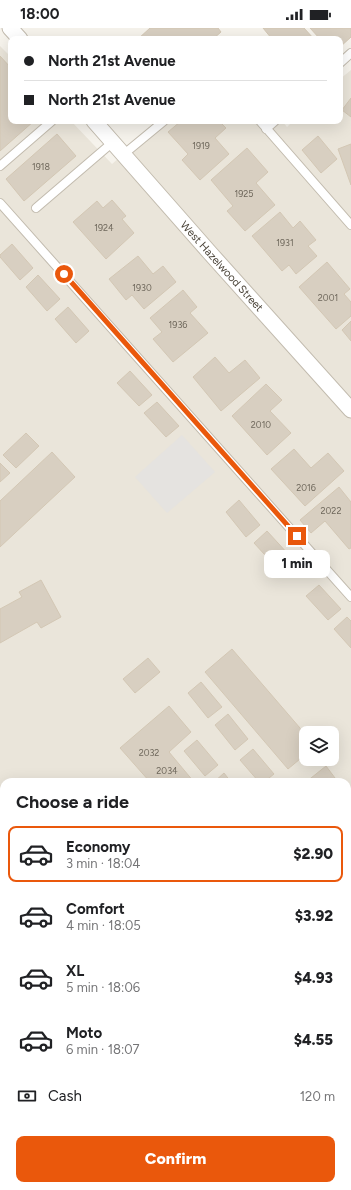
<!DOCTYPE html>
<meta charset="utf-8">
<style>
body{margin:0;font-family:Figtree,sans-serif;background:#f6f6f6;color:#202124;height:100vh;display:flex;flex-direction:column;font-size:15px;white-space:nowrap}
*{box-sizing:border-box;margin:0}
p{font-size:13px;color:#757577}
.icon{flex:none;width:22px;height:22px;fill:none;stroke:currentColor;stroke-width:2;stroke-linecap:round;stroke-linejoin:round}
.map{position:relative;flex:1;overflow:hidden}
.drawer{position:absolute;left:0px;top:750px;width:351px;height:412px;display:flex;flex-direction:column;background:#fff;border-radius:12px 12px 0 0;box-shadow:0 4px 16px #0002}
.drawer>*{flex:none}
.guide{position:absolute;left:8px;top:8px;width:335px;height:88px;border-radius:8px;box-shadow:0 4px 16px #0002;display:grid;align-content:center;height:88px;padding:0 16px;background:#fff}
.tools{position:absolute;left:299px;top:698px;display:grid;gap:8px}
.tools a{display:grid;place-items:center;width:40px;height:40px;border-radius:8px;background:#fff;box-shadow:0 4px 16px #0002;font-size:20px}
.end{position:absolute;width:18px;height:18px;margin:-9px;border:5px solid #ea580c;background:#fff;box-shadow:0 0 0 2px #fff}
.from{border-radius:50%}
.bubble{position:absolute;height:28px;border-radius:8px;background:#fff;box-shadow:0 4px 16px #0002;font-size:13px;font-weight:800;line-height:28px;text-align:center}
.guide b{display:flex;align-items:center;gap:14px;height:38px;font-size:15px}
.guide b+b{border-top:1px solid #e0e0e0}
.guide i{width:10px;height:10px;background:#202124}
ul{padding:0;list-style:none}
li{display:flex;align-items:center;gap:12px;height:56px;margin:0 8px 6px;padding:0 8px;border:2px solid transparent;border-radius:8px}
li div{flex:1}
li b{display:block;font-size:15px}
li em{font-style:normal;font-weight:800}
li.current{border-color:#ea580c}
li>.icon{width:36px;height:36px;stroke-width:1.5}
h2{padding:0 16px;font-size:18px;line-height:48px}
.pay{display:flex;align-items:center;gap:10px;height:44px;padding:0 16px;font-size:15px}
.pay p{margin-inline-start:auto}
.primary-button{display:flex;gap:8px;margin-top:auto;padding:8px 16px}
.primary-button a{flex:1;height:46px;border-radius:8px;background:#ea580c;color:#fff;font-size:16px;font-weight:800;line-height:46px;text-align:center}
.status{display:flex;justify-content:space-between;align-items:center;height:28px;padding:0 20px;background:#fff;direction:ltr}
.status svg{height:11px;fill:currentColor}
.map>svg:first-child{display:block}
</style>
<div class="status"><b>18:00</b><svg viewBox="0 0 49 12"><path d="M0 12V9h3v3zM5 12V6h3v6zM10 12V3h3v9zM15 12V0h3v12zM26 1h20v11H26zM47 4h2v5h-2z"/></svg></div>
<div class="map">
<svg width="351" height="1162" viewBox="0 0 351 1162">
<rect width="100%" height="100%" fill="#f6f3ec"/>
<path fill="#eae5da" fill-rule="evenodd" d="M0,18l11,11v64h60l41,43 49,-43h121l5,6 6,-6h47v-42l11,-9v1120h-351zM306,705h26v26h-26zM4,754h343v404h-343z"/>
<path fill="#e5e3e0" d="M182,407l33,37 -48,41 -32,-36z"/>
<path fill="#d8cfc1" stroke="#d3c7b4" d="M150,0h68l3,4 -8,7h-75z
M263,0h41l10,11h-42z
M310,0h41v9l-11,10v-8h-20z
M0,28l11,12v53h23l-34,30z
M351,70v19l-9,-7z
M181,93h38l7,7 -11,10 14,16 -29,26 -18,-20 6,-6 -20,-22z
M57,106l19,22 -52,45 -18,-22z
M318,108l19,23 -16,14 -19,-23z
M351,116v41l-13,-36z
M247,120l21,24 -12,11 19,22 -30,26 -18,-20 6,-5 -22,-26z
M112,172l14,16 -4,3 12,14 -28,26 -33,-37 24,-21 6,7z
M280,184l13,16 7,-7 16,19 -8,6 9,10 -21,18 -7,-9 -7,6 -30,-35z
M12,216l21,24 -13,12 -20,-23v-2z
M138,228l15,18 10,-8 13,16 -32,27 -12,-14 -6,5 -17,-21z
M327,234l23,27 -6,5 7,8v14l-15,13 -37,-42z
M38,247l22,24 -13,12 -21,-24z
M183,262l14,17 -7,6 18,20 -35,29 -20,-23 9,-7 -12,-14z
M68,279l21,24 -13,12 -21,-24z
M351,293v20l-9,-11z
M215,329l14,16 16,-13 15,18 -39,33 -28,-34z
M130,343l22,24 -13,11 -22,-23z
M266,356l16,16 -12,11 21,22 -24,22 -35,-39z
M157,374l22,24 -13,11 -22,-24z
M26,405l13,13 -23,22 -13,-13z
M294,421l17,19 17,-15 16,18 -39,35 -34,-37z
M52,424l23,25 -75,70v-46z
M0,435l10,10 -10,9z
M339,459l12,15v46l-2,1 -24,-28 -14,12 -11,-13z
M239,472l21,25 -14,12 -20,-25z
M267,503l22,24 -13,12 -22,-24z
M41,552l20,37 -20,11 -4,-6 -37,21v-34l22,-12 -3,-5z
M319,557l22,24 -13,11 -22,-24z
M347,589l4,4v27l-17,-19z
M232,621l74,86v19l-18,15 -83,-97z
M148,630l12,14 -25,21 -12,-14z
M201,654l21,25 -14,11 -20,-25z
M169,678l22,26 -22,20 25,30h-44l-30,-34z
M228,686l20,25 -13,11 -20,-25z
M197,712l21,25 -13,11 -21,-25z
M253,721l21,25 -10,8h-5l-19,-22z
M326,738l12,16h-32z
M224,745l7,9h-17z
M347,765l4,5v58l-4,-5z
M0,784l4,5v8l-4,4z
M347,839l4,6v26l-2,1 -2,-2z
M0,904l4,5v24l-4,-4z
M351,924v106l-4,-6v-98z
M0,946l4,4v73l-4,-5z
M0,1073l4,5v12l-4,4z
M4,1134v16l-4,-4v-9z
M40,1158h42l2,2 2,-2h13l4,4h-59z
M145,1158h14l-5,4h-5z
M163,1158h39l4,4h-40z"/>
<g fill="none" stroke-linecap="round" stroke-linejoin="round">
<defs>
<path id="lane" d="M340,35l11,-10
M260,93l91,104
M266,101l9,-8
M124,126l40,-33
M0,138l52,-45
M0,175l351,394
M36,180l77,-66
M0,882l4,5
M246,1158l4,4"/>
<path id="street" d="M10,0l10,11
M94,93l116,132 141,157
M347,1150l4,-4
M333,1162l5,-4"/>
</defs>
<use href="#lane" stroke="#c2bbae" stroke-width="10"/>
<use href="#street" stroke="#c2bbae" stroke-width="17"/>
<use href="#lane" stroke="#fff" stroke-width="8"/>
<use href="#street" stroke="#fff" stroke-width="15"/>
</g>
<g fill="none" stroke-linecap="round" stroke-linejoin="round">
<path stroke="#ea580c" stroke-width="5" d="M64,246l233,262"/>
</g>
<g text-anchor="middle" stroke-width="3" stroke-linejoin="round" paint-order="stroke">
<g font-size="9" fill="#6e675b">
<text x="201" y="121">1919</text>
<text x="41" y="142">1918</text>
<text x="244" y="169">1925</text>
<text x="104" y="203">1924</text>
<text x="285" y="218">1931</text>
<text x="142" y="263">1930</text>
<text x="328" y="273">2001</text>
<text x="178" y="300">1936</text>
<text x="261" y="400">2010</text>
<text x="306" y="463">2016</text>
<text x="331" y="486">2022</text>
<text x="149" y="728">2032</text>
<text x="167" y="746">2034</text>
</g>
<g font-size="11" fill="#4b4439" stroke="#fff">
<text transform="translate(222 238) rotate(48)" y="4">West Hazelwood Street</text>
</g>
</g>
</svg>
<div class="tools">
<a><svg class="icon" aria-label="layers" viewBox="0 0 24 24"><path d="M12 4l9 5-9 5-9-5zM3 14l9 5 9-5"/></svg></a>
</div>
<i class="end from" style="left:64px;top:246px"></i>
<i class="end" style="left:297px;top:508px"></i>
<div class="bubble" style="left:264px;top:522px;width:66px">1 min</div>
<div class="guide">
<b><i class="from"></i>North 21st Avenue</b>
<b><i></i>North 21st Avenue</b>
</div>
<section class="drawer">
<h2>Choose a ride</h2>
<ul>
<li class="current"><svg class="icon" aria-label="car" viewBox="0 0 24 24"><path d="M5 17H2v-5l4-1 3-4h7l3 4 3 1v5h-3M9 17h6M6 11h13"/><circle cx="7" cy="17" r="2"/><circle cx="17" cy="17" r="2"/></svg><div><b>Economy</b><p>3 min · 18:04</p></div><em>$2.90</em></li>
<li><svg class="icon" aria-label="car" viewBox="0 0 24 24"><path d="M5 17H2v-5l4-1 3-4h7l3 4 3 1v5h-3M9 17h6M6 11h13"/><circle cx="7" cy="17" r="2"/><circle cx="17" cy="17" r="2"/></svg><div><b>Comfort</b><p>4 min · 18:05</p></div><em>$3.92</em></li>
<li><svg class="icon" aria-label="car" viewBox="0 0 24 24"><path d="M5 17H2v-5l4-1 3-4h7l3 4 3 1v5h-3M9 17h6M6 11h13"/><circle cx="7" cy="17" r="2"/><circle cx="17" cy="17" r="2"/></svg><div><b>XL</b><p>5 min · 18:06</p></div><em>$4.93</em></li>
<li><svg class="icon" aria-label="car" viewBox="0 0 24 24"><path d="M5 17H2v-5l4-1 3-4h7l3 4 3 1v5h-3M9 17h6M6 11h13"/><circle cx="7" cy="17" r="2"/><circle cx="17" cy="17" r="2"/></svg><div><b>Moto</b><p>6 min · 18:07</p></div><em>$4.55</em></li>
</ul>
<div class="pay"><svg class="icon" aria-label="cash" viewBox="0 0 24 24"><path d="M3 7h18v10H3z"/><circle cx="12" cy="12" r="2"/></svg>Cash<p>120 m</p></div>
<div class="primary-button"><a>Confirm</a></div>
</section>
</div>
